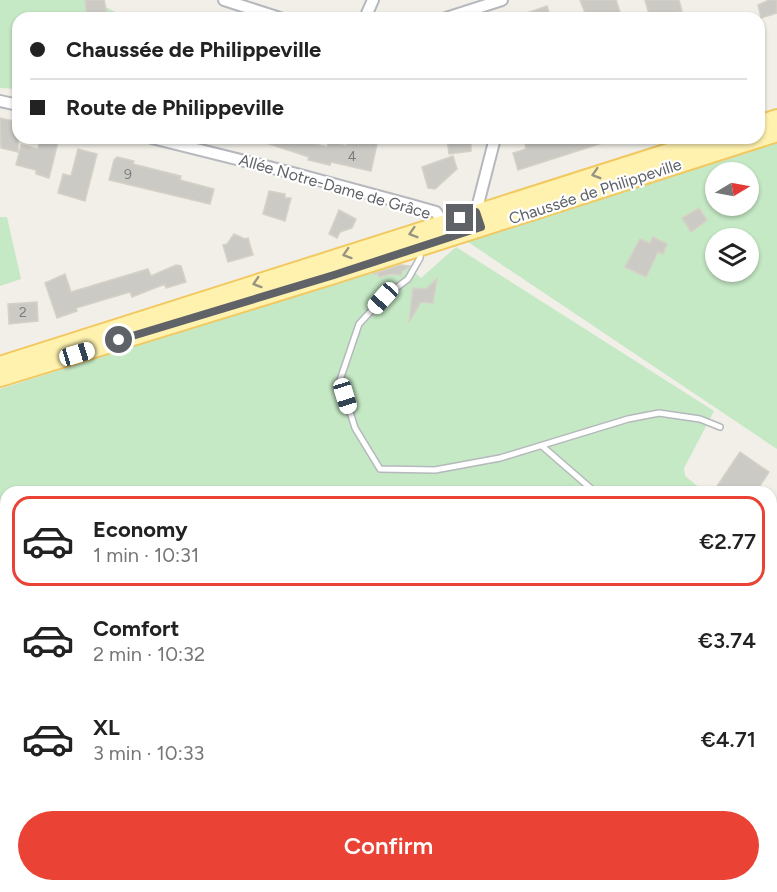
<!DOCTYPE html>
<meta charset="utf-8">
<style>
body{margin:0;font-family:Figtree,sans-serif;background:#f2f2f2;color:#222;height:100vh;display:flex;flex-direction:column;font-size:22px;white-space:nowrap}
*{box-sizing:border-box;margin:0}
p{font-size:20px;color:#767676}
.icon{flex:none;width:33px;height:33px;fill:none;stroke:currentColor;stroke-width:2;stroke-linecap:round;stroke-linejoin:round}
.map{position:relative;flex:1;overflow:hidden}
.side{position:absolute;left:0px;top:486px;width:777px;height:406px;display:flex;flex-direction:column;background:#fff;border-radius:18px 18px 0 0;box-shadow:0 2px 4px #0004}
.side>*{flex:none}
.hud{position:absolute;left:12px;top:12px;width:753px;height:132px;border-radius:18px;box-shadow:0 2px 4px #0004;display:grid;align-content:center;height:132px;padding:0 18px;background:#fff}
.needle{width:39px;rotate:80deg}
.controls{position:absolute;left:705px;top:162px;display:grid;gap:12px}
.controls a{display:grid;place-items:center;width:54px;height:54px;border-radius:50%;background:#fff;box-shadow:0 2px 4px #0004;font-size:30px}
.end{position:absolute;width:27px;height:27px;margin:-14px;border:8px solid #5f6368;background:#fff;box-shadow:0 0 0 3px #fff}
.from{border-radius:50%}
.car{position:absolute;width:18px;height:36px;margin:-18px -9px;border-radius:8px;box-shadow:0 0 4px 2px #0007;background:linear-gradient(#fff 24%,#345 0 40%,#fff 0 76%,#345 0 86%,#fff 0)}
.hud b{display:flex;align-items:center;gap:21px;height:57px;font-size:22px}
.hud b+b{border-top:2px solid #e0e0e0}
.hud i{width:15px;height:15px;background:#222}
ul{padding:10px 0 0;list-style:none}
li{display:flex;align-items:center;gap:18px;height:90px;margin:0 12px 9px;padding:0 6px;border:3px solid transparent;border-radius:18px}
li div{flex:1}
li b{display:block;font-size:22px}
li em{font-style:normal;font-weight:600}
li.current{border-color:#ea4335}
li>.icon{width:54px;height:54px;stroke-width:1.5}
.primary-button{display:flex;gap:12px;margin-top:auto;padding:12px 18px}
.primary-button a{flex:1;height:69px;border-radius:36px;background:#ea4335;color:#fff;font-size:24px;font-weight:600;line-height:69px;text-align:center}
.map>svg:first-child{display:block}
</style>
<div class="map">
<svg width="777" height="892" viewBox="0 0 777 892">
<rect width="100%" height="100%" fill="#f1efe8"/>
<path fill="#c5e8c5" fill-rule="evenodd" d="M0,0h92l35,18h-109v71l-18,-1z
M777,138v311l-309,-207zM716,172h32v34h-32zM716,238h32v34h-32z
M0,217h7l14,62 -21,7z
M456,247l258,164 -30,57 1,8 20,16h-699v394l759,1 -2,5h-763v-503l392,-125 15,1 14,13z
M771,625l6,1v224l-6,18z"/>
<path fill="#cccac5" stroke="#d6d1c6" stroke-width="1.5" d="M85,0h19l3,13 -20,4z
M580,0h36l6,18h-35z
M645,0h34l3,11 -22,7h-10z
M769,0h8v13l-16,5 -3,-13z
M547,6l4,12h-36v-1z
M0,118l18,4 -2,11h2v19l-17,-4z
M40,138h19l-10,40 -13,-4v-4l-20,-5 5,-20 17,4z
M260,138h40v2l27,7 2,-6 17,5 2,-8 29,6 -6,27 -40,-9 -1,3 -22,-5 1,-3 -49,-16z
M447,138h24v13l-22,3z
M541,138h71v2l-94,30 -5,-17 13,-4 -1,-6z
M78,149l19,5 -12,47 -27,-8 5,-19 8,2z
M453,156l4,13 -22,20 -7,-1 -6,-21z
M117,157l17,4 -1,3 48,12 -1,4 34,9 -4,15 -101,-24 5,-20z
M269,191l16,3v4h6l-6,23 -22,-7z
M699,208l8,12 -16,12 -9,-14z
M339,210l17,9 -4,9 -12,4 -3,6 -8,-4z
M234,234l11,5 3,-1 5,17 -25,7 -5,-17 4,-1z
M653,237l14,7 -4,10 -5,-2 -12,25 -21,-10 15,-28 10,4z
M176,265l5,1 5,16 -20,6 -1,-4 -33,13 -2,-5 -54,16 1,3 -20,7 -12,-35 20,-9 6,18 77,-23 3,7z
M400,265l10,1 -8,5 -1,4 -10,-1 -12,3 -1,-3h-5z
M437,279l-4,24 -12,-1 -12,20 4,-34 13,1z
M37,302l1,19 -29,3 -1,-20z
M740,452l29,20 -13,20h-43z"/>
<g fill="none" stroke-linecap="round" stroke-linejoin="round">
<defs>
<path id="service" d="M420,251v7l-12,21 -25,19 -24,26 -19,56 15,48 25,41 55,1 65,-12 128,-39 31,-6 41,6 20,8
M542,446l53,46
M771,623l6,1
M775,892l2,-6"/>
<path id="minor" d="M224,0l56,18
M365,18l8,-18
M446,18l56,-18
M0,101l18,4
M152,138l141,35 122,33 21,6 8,12
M476,212l19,-74"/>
<path id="primary" d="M759,124l18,-6
M0,365l712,-227
M0,378l334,-103 443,-142"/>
</defs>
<use href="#service" stroke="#b5b8bc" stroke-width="8"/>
<use href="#minor" stroke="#b5b8bc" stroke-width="14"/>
<use href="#primary" stroke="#f2c960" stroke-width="20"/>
<use href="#service" stroke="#fff" stroke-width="5"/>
<use href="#minor" stroke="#fff" stroke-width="10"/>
<use href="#primary" stroke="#fff2af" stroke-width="16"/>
</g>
<defs><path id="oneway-chevron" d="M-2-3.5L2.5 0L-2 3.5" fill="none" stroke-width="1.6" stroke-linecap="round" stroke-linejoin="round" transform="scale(1.5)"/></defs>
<g stroke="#979581">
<use href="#oneway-chevron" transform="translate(596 174) rotate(163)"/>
<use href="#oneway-chevron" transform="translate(413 233) rotate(163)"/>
<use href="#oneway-chevron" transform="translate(347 254) rotate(162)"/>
<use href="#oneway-chevron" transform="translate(257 283) rotate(162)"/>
</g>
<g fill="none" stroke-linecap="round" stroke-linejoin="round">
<path stroke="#5f6368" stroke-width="8" d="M119,340l215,-65 147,-48 -5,-15 -16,6"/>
</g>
<g text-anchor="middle" stroke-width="4.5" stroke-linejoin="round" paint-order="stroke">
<g font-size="14" fill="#7a7d7f">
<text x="352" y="161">4</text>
<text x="128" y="179">9</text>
<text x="23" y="317">2</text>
</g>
<g font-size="16" fill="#5f6368" stroke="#fff">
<text transform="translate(335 186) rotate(16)" y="6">Allée Notre-Dame de Grâce</text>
<text transform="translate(595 191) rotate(-18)" y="6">Chaussée de Philippeville</text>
</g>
</g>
</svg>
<div class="controls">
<a><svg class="needle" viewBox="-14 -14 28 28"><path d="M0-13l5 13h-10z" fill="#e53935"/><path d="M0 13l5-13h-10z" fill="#767676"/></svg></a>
<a><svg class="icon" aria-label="layers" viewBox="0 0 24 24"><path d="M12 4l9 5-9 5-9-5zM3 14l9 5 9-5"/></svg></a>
</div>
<i class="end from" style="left:119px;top:340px"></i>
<i class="end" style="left:460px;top:218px"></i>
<i class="car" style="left:383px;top:298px;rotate:222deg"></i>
<i class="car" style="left:77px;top:354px;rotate:73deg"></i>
<i class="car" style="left:345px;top:396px;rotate:163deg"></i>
<div class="hud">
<b><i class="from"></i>Chaussée de Philippeville</b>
<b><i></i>Route de Philippeville</b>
</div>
<section class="side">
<ul>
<li class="current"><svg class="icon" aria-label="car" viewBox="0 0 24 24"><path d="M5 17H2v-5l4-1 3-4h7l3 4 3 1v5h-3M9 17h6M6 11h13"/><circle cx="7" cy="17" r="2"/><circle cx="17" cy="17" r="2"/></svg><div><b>Economy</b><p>1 min · 10:31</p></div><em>€2.77</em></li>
<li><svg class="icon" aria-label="car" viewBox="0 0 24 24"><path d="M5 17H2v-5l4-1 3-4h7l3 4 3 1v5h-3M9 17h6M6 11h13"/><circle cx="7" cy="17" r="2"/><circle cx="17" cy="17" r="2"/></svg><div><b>Comfort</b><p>2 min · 10:32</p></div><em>€3.74</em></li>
<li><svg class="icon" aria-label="car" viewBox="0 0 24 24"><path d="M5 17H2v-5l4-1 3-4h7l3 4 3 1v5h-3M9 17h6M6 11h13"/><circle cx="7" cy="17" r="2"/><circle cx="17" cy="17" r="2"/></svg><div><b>XL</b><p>3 min · 10:33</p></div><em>€4.71</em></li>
</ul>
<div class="primary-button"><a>Confirm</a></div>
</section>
</div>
